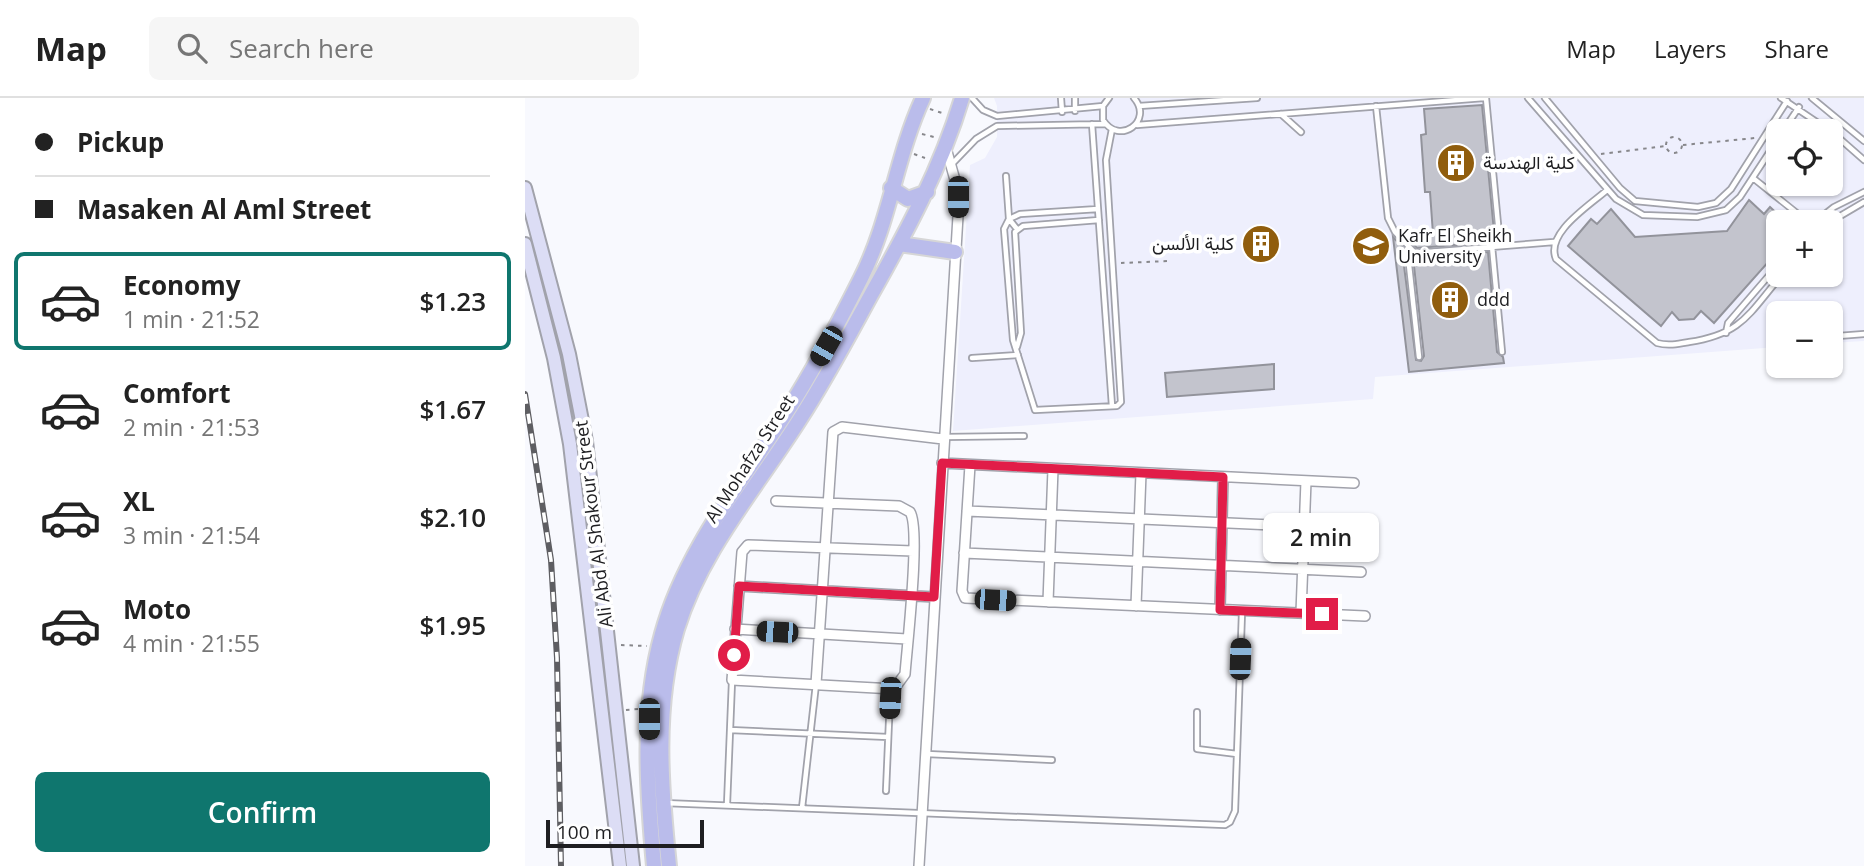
<!DOCTYPE html>
<meta charset="utf-8">
<style>
body{margin:0;font-family:"Open Sans",Vazirmatn,sans-serif;background:#f6f6f6;color:#222;height:100vh;display:flex;flex-direction:column;font-size:26px;white-space:nowrap}
*{box-sizing:border-box;margin:0}
p{font-size:23px;color:#767676}
.icon{flex:none;width:38px;height:38px;fill:none;stroke:currentColor;stroke-width:2;stroke-linecap:round;stroke-linejoin:round}
.map{position:relative;flex:1;overflow:hidden}
.side{display:flex;flex-direction:column;background:#fff;width:525px}
.side>*{flex:none}
.top-card{display:grid;align-content:center;height:154px;padding:0 35px;background:#fff}
.buttons{position:absolute;left:1241px;top:21px;display:grid;gap:14px}
.buttons a{display:grid;place-items:center;width:77px;height:77px;border-radius:10px;background:#fff;box-shadow:0 2px 5px #0004;font-size:35px}
.scale{position:absolute;left:21px;bottom:18px;width:158px;box-sizing:border-box;padding-left:7px;border:4px solid #1e1e21;border-top:0;font-size:19px;line-height:24px;white-space:nowrap;color:#1e1e21;-webkit-text-stroke:5px #fff;paint-order:stroke}
.end{position:absolute;width:32px;height:32px;margin:-16px;border:9px solid #e11d48;background:#fff;box-shadow:0 0 0 4px #fff}
.from{border-radius:50%}
.bubble{position:absolute;height:49px;border-radius:10px;background:#fff;box-shadow:0 2px 5px #0004;font-size:23px;font-weight:600;line-height:49px;text-align:center}
.car{position:absolute;width:21px;height:42px;margin:-21px -10px;border-radius:9px;box-shadow:0 0 5px 2px #0007;background:linear-gradient(#222 24%,#8ab4d8 0 40%,#222 0 76%,#8ab4d8 0 86%,#222 0)}
.top-card b{display:flex;align-items:center;gap:24px;height:66px;font-size:26px}
.top-card b+b{border-top:2px solid #e0e0e0}
.top-card i{width:18px;height:18px;background:#222}
ul{padding:0;list-style:none}
li{display:flex;align-items:center;gap:21px;height:98px;margin:0 14px 10px;padding:0 21px;border:4px solid transparent;border-radius:10px}
li div{flex:1}
li b{display:block;font-size:26px}
li em{font-style:normal;font-weight:600}
li.current{border-color:#0f766e}
li>.icon{width:63px;height:63px;stroke-width:1.5}
.button{display:flex;gap:14px;margin-top:auto;padding:14px 35px}
.button a{flex:1;height:80px;border-radius:10px;background:#0f766e;color:#fff;font-size:28px;font-weight:600;line-height:80px;text-align:center}
header{display:flex;align-items:center;gap:42px;box-sizing:border-box;height:98px;padding:0 35px;background:#fff;border-bottom:2px solid #e0e0e0}
header strong{font-size:33px}
nav{display:flex;gap:38px;margin-inline-start:auto;font-size:24px}
.search{width:490px;height:63px;background:#f6f6f6;display:flex;align-items:center;gap:18px;box-sizing:border-box;padding:0 24px;border-radius:10px;color:#767676;font-size:26px}
main{display:flex;flex:1;min-height:0}
.map>svg:first-child{display:block}
</style>
<header>
<strong>Map</strong>
<div class="search"><svg class="icon" aria-label="search" viewBox="0 0 24 24"><circle cx="10" cy="10" r="6"/><path d="M15 15l6 6"/></svg>Search here</div>
<nav><a>Map</a><a>Layers</a><a>Share</a></nav>
</header>
<main>
<section class="side">
<div class="top-card">
<b><i class="from"></i>Pickup</b>
<b><i></i>Masaken Al Aml Street</b>
</div>
<ul>
<li class="current"><svg class="icon" aria-label="car" viewBox="0 0 24 24"><path d="M5 17H2v-5l4-1 3-4h7l3 4 3 1v5h-3M9 17h6M6 11h13"/><circle cx="7" cy="17" r="2"/><circle cx="17" cy="17" r="2"/></svg><div><b>Economy</b><p>1 min · 21:52</p></div><em>$1.23</em></li>
<li><svg class="icon" aria-label="car" viewBox="0 0 24 24"><path d="M5 17H2v-5l4-1 3-4h7l3 4 3 1v5h-3M9 17h6M6 11h13"/><circle cx="7" cy="17" r="2"/><circle cx="17" cy="17" r="2"/></svg><div><b>Comfort</b><p>2 min · 21:53</p></div><em>$1.67</em></li>
<li><svg class="icon" aria-label="car" viewBox="0 0 24 24"><path d="M5 17H2v-5l4-1 3-4h7l3 4 3 1v5h-3M9 17h6M6 11h13"/><circle cx="7" cy="17" r="2"/><circle cx="17" cy="17" r="2"/></svg><div><b>XL</b><p>3 min · 21:54</p></div><em>$2.10</em></li>
<li><svg class="icon" aria-label="car" viewBox="0 0 24 24"><path d="M5 17H2v-5l4-1 3-4h7l3 4 3 1v5h-3M9 17h6M6 11h13"/><circle cx="7" cy="17" r="2"/><circle cx="17" cy="17" r="2"/></svg><div><b>Moto</b><p>4 min · 21:55</p></div><em>$1.95</em></li>
</ul>
<div class="button"><a>Confirm</a></div>
</section>
<div class="map">
<svg width="1339" height="768" viewBox="0 0 1339 768">
<rect width="100%" height="100%" fill="#f8f9fe"/>
<path fill="#eeeffd" fill-rule="evenodd" d="M469,0h870v243l-33,2v-30h-53v34l-403,30 -2,22 -420,32 17,-266 15,-7 12,-21v-31zM1253,33h53v53h-53zM1253,124h53v53h-53z"/>
<path fill="#c3c4cd" stroke="#92939b" stroke-width="2" d="M957,7l13,137 -78,6 -12,-12 28,-2 -3,-42h-5l-4,-57 5,-1 -2,-25z
M1224,102l15,14 6,-7 16,15h-8v29l-64,72 -13,-12 -7,8 -15,1 -7,-8 -11,14 -93,-80 23,-27 6,5 14,-15 24,28 92,-6z
M868,139l16,17 -5,12 12,94 5,1 3,-5 -10,-90 4,-8 70,-6 9,100 6,5 1,6 -95,9z
M749,266v25l-107,8 -2,-24z"/>
<g fill="none" stroke-linecap="round" stroke-linejoin="round">
<defs>
<path id="service" d="M447,0l11,12 14,6 106,-10
M536,0l1,14
M550,0v13
M584,0l-6,8v14c16,26 51,1 31,-22
M961,0l14,147
M1003,0l88,101 27,16 54,2 29,-7 14,-13 38,-58
M1020,0l75,90 15,13 63,6 18,-4 15,-14 56,-88
M1256,0l49,33
M1287,0l52,43
M614,8l118,-8
M851,8l12,112 7,14 20,21
M756,16l20,18
M567,26l20,282
M612,27l347,-27
M1258,33l16,-24
M1306,33l33,29
M427,66l24,-25 21,-13 108,-2
M481,78l3,43 8,10
M1228,80l55,44
M1082,92c-18,16 -62,43 -51,69l101,84c11,3 21,1 32,-1 54,-8 60,-29 93,-67
M573,111l-78,5 -11,5 -5,10 9,111 22,70 82,-4 4,-4 -15,-242 6,-31
M1290,124l19,-15 30,-15
M1305,124l34,-20
M967,148l10,106
M1201,235l2,-10 50,-58
M1313,238l26,-2
M492,249l4,-14 -6,-101 8,-6 76,-6
M894,259l-10,-92 6,-12 139,-11
M447,260l46,-3
M419,339l80,-1
M672,614v37l40,5
M205,632l158,7
M402,656l125,6
M361,693l4,-93 4,-9
M139,705l561,22 5,-3 5,-11 7,-199
M202,707l5,-124
M277,710l14,-124"/>
<path id="minor" d="M417,365l412,20
M445,367l-8,126 3,7 400,18
M251,403l123,5 11,6c11,17 -3,134 -5,162l-11,15 -162,-9 10,-128 6,-7 165,6
M442,413l391,18
M439,455l397,19
M214,488l195,11
M523,504l5,-133
M611,508l5,-133
M695,512l3,-133
M776,515l5,-132
M210,531l172,10
M291,586l17,-252 9,-5 101,12
M394,768l39,-650 -3,-36 -9,-32"/>
<path id="secondary" d="M0,90l44,166 17,87 47,425
M0,146l29,114 16,86 50,422"/>
<path id="primary" d="M366,90l17,11 19,-7
M374,146l56,8
M129,768c-7,-76 -13,-157 8,-232 22,-82 79,-151 124,-221 28,-44 52,-89 75,-135 29,-57 35,-122 62,-180
M144,768c-8,-78 -15,-160 8,-237 24,-78 80,-142 123,-210 26,-40 48,-82 71,-124 36,-64 70,-127 91,-197"/>
</defs>
<use href="#service" stroke="#a1a2ab" stroke-width="8"/>
<use href="#minor" stroke="#a1a2ab" stroke-width="12"/>
<use href="#secondary" stroke="#a1a2ab" stroke-width="16"/>
<use href="#primary" stroke="#d6d6d7" stroke-width="18"/>
<path stroke="#87878b" stroke-width="2" stroke-dasharray="3.5 5" stroke-linecap="butt" d="M405,11l15,5
M397,36l12,3
M1141 47a8 8 0 1 1 16 0a8 8 0 1 1-16 0Z
M1158,47l72,-7
M389,56l11,4
M1076,56l65,-8
M596,165l48,-2
M96,547l26,1
M101,612l12,-1"/>
<use href="#service" stroke="#fff" stroke-width="4.5"/>
<use href="#minor" stroke="#fff" stroke-width="9"/>
<use href="#secondary" stroke="#dcddf5" stroke-width="12"/>
<use href="#primary" stroke="#babceb" stroke-width="14"/>
<defs>
<path id="rail" d="M0,296l26,166 6,98 4,208"/>
</defs>
<use href="#rail" stroke="#5e5e62" stroke-width="6"/>
<use href="#rail" stroke="#fff" stroke-width="3.5" stroke-dasharray="10" stroke-linecap="butt"/>
</g>
<g fill="none" stroke-linecap="round" stroke-linejoin="round">
<path stroke="#e11d48" stroke-width="9" d="M209,557l5,-69 195,11 8,-134 281,14 -3,133 102,4"/>
</g>
<defs>
<symbol id="building-disc" viewBox="-11 -11 22 22"><circle r="9.5" fill="#905d0d" stroke="#fff"/><path d="M-4-6H4V6H1V3H-1V6H-4ZM-2.5-4.3h1.7v1.8h-1.7ZM.8-4.3h1.7v1.8H.8ZM-2.5-1h1.7V.8h-1.7ZM.8-1h1.7V.8H.8Z" fill="#fff"/></symbol>
<symbol id="university-disc" viewBox="-11 -11 22 22"><circle r="9.5" fill="#905d0d" stroke="#fff"/><path d="M0-5L7-2L0 1L-7-2ZM-4 1L0 2.5L4 1V4Q0 6-4 4Z" fill="#fff"/></symbol>
</defs>
<g fill-rule="evenodd">
<use href="#building-disc" x="909" y="43" width="44" height="44"/>
<use href="#building-disc" x="714" y="124" width="44" height="44"/>
<use href="#university-disc" x="824" y="126" width="44" height="44"/>
<use href="#building-disc" x="903" y="180" width="44" height="44"/>
</g>
<g text-anchor="middle" stroke-width="7" stroke-linejoin="round" paint-order="stroke">
<g font-size="18" fill="#1e1e21" stroke="#fff" text-anchor="start">
<text x="958" y="71">كلية الهندسة</text>
<text x="873" y="144">Kafr El Sheikh<tspan x="873" dy="21">University</tspan></text>
<text x="709" y="152" text-anchor="end">كلية الألسن</text>
<text x="952" y="208">ddd</text>
</g>
<g font-size="18" fill="#1e1e21" stroke="#fff">
<text transform="translate(225 361) rotate(-57)" y="6">Al Mohafza Street</text>
<text transform="translate(69 426) rotate(-97)" y="6">Ali Abd Al Shakour Street</text>
</g>
</g>
</svg>
<div class="buttons">
<a><svg class="icon" aria-label="locate" viewBox="0 0 24 24"><circle cx="12" cy="12" r="6"/><path d="M12 2v4M12 18v4M2 12h4M18 12h4"/></svg></a>
<a>+</a>
<a>−</a>
</div>
<div class="scale">100 m</div>
<i class="end from" style="left:209px;top:557px"></i>
<i class="end" style="left:797px;top:516px"></i>
<div class="bubble" style="left:738px;top:415px;width:116px">2 min</div>
<i class="car" style="left:433px;top:99px;rotate:180deg"></i>
<i class="car" style="left:301px;top:248px;rotate:210deg"></i>
<i class="car" style="left:470px;top:502px;rotate:93deg"></i>
<i class="car" style="left:252px;top:534px;rotate:273deg"></i>
<i class="car" style="left:715px;top:561px;rotate:2deg"></i>
<i class="car" style="left:365px;top:600px;rotate:183deg"></i>
<i class="car" style="left:124px;top:621px;rotate:180deg"></i>
</div>
</main>
